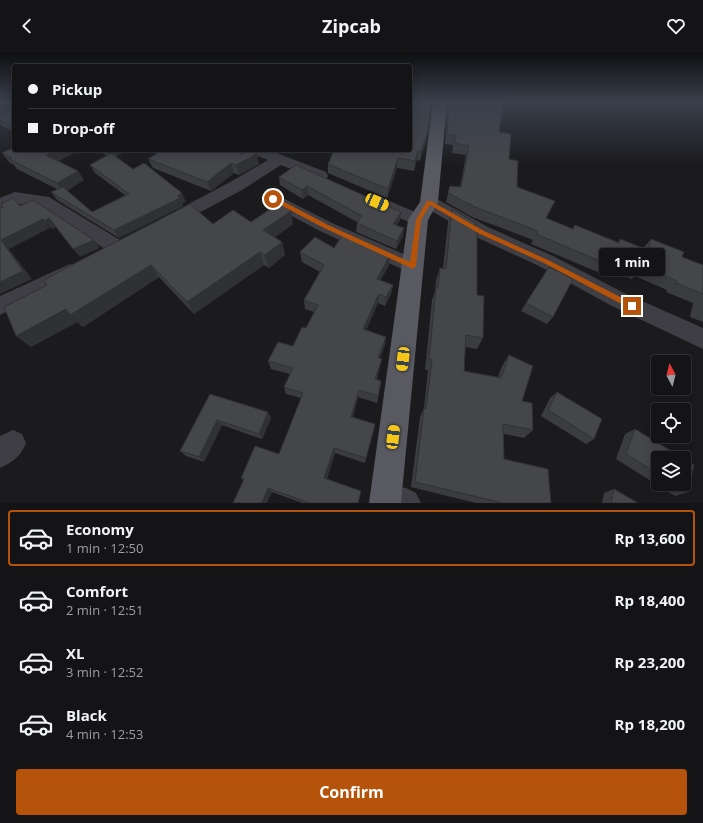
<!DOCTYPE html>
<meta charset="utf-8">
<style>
body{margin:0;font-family:"Open Sans",sans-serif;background:#1d1d1f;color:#f1f3f6;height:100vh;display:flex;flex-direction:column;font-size:15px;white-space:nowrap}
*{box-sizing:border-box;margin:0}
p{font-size:13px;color:#9d9ea1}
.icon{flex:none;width:22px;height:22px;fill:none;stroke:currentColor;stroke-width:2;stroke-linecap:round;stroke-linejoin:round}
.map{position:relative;height:451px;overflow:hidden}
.sheet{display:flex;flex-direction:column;background:#141416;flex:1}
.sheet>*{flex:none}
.hud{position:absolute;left:12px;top:12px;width:400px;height:88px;border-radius:4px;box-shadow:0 2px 10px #0003,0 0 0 1px #333335;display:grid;align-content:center;height:88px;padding:0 16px;background:#141416}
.needle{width:26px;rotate:353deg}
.tools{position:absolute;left:651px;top:303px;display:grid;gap:8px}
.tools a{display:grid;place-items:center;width:40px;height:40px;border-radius:4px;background:#141416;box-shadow:0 2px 10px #0003,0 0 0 1px #333335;font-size:20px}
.end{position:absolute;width:18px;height:18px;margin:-9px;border:5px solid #b45309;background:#fff;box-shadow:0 0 0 2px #fff}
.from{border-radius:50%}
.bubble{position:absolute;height:28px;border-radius:4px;background:#141416;box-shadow:0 2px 10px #0003,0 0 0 1px #333335;font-size:13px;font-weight:700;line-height:28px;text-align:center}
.car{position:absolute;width:12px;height:24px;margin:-12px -6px;border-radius:5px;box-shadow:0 0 3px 1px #0007;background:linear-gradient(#f5c518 24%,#345 0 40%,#f5c518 0 76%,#345 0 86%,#f5c518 0)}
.hud b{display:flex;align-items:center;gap:14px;height:38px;font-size:15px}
.hud b+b{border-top:1px solid #333335}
.hud i{width:10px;height:10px;background:#f1f3f6}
ul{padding:7px 0 0;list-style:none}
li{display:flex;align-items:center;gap:12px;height:56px;margin:0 8px 6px;padding:0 8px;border:2px solid transparent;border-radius:4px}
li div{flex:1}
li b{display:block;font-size:15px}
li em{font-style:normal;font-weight:700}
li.on{border-color:#b45309}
li>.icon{width:36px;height:36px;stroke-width:1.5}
.cta{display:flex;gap:8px;margin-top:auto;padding:8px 16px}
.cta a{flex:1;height:46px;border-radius:4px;background:#b45309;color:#fff;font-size:16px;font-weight:700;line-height:46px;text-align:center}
header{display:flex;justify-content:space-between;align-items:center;height:52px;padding:0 16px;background:#141416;font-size:18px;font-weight:700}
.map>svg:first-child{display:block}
</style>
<header><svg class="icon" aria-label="back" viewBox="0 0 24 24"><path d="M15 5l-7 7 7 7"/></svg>Zipcab<svg class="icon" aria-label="heart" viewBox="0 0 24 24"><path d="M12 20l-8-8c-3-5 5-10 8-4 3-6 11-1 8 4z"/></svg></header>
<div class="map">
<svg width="703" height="451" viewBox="0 0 703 451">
<rect width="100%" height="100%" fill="#1b1b1d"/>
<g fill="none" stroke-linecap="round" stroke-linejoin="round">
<path fill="#3e3e44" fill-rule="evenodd" d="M248,98h21l57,22 2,4 -2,4 -6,1 -39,-16 -39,25 -64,34 -6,2 -6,-2 -3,-4 3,-4 64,-34 38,-22 -18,-7z
M15,140l34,5 76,46 2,5 -2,5 -7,2 -7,-2 -72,-47 -22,-2 -17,7v-13z
M273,141l59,30 88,38 3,5 -3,5 -7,3 -7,-3 -86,-40 -53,-28 -2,-4 2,-4z
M376,143l48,21 3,4 -3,4 -6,2 -48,-21 -2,-4 2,-4z
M429,144l6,2 53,29 65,29 71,37 79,35v21l-93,-44 -71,-39 -63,-29 -53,-31 -2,-4 2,-4z
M70,212l7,3 3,5 -3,5 -77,38v-19z
M13,378l9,4 4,9c-5,13 -13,19 -26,25v-32z
M385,433l21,3 10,5 5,10h-49l-1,-4 4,-10z"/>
<path fill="#585961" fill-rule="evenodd" d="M433,50h14l-9,100 -10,18 -27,283h-32l39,-283 12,-18z"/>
</g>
<path fill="#3b3c40" d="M0,50h14v30l-12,-6 -2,-3v-8l9,-2 -9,2z
M448,50h55l-4,30 10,27 8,28 29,31 27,11 2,-4 43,17 2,-3 23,9 8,-9 31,18 21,8v57l-13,-5 3,-14 -27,-11 1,-2 -32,-14 -3,3 -28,-11 -4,5 -69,-29 2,-4 -61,-23 -26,-15 4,-16 10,1 6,-32 -14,-2 1,-8 -8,-1z
M587,50h16l-1,2z
M428,79l-2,9 -6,21 -3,-1 -3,11 -17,-3 -10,30 -59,-25v-9z
M80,98l-22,11 20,10 6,9 -17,10 25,22 33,-17 -30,-22 -5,-8 17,-9 -9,-6h30l-13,6 18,13 53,33 -4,1 1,3 -64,32 -62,-38 -6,-8 6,-3 -40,-20 -4,-5 -3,-1 -8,-10z
M242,102h15l2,10 -20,11 -5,-2 -23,18 -58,-23 -5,-9z
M279,125l122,35 -1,8 -3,5 6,11 -7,13 -40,-17 1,-9v-1l-49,-27 -5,4 -23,-14z
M452,157l23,17 2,69 6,43 -6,11 -12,-2 -1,24 34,6 4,-11 7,-11 13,46 11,29 -9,8 -20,-4v25l47,44h-75l-65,-16 9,-70 4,-9 4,-38h-3l7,-70 3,-9 1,-11 4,-12h3l5,-46z
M251,170l42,2 -18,13 7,5 3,13 -16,13 -5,-3 -70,49 -35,-37 -76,50 -6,-5 -46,25 182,-123z
M334,196l56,7 -1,10 -9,16 13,4 -2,9 -6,12 -7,-3 -12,27 19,15 -5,13 2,1 -2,7 -3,14 4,1 -1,7 -3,15 -19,-6 -5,20 22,7 -1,6 -9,33 -30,-10 -8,26 33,15 -2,9h-56l-30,-11 -29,-12 -2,-2 38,-24 22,-56 -15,-4 -2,-7 6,-13 -19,-5 -3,-8 25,-15 13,-18 8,-16 -9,-3 -1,-9 16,-28 -18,-10 -2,-10z
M549,215l4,50 -6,7 -26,-13z
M557,340l37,47 -8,5 -45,-28 9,-18z
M210,342l61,24 -9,21 -40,-14 -18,37 -18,-6 -6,-5z
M635,377l23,29v26h26l4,8 -13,4 -59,-37 9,-25z
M614,437l24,14h-36l2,-10z"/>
<path fill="#303134" d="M9,50l5,9 -14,4v-11z
M428,79l-2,9 -6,21 1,-10z
M56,98h24l-27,14 -7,-9z
M106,98h22l-17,9z
M418,99l-1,9 -3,11 1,-10z
M257,102l2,10 -20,11 -3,-10z
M398,106l-1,10 -10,30 1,-9z
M231,111l3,10 -23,18 -4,-9z
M78,119l6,9 -20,13 -7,-10z
M307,134l1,9 -5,4 -1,-9z
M182,141l4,9 -4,1 1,3 -64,32 -5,-8z
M291,159l2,13 -26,19 -4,-13z
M401,160l-1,8 -8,13 1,-9z
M49,166l7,9 -4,2 -8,-8z
M43,167l7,9 -41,21 23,30 -32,15 1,-54z
M404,176l-1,8 -7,13 1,-8z
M94,188l6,8 -20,9 -7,-8z
M282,190l3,13 -16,13 -4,-13z
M260,200l4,13 -70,49 -7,-12z
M390,203l-1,10 -13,23 1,-9z
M151,213l8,12 -76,50 -6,-5 -46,25 -15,-11z
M393,233l-2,9 -6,12 1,-9z
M379,242l-1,9 -15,35v-9z
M386,285l-1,8 -8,21 1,-8z
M382,307l-2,7 -5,21v-8z
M381,329l-1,7 -3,15 1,-7z
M359,338l-1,7 -7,26v-6z
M268,360l3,6 -9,21 -3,-5z
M217,368l5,5 -18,37 -5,-5z
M375,372l-1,6 -9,33 1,-5z
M334,396l1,5 -9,29 -2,-4z
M268,436l4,4 -5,11h-5z"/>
<path fill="#45464a" stroke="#303134" d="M0,50h8l-8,2z
M8,50h6v25l-14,-7v-5l9,-2z
M410,50h22l-4,29 -7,20h-3l-3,10 -17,-3 -10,31 -60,-25 6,-14h76z
M449,50h54l-4,30 12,2 -2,25 9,2 -1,26 38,14 -9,17 27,11 2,-4 44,18 1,-4 28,11 3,-11 33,13 -2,5 21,8v29l-27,-11 1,-2 -36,-15 -1,4 -30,-12 -3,6 -71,-30 2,-3 -63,-24 -27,-14 2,-7 11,1 8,-41 -15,-3 2,-7 -9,-2z
M14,95v3h42l-10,5 32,16 -21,12 -48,-24 3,-1 -10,-5z
M162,98h70l10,4 6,-3 9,3 -21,11 -5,-2 -24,19 -59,-23z
M111,101l22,16 11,-6 38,30 -4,3 2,2 -66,32 -63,-38 12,-5 29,25 37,-18 -39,-29z
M296,113l105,47 -8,12 11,4 -7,13 -40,-18 5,-7 -55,-30 -5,4 -23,-13z
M13,146l7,8 13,-6 61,40 -21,9 -24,-31 -5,3 -1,-2 -42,21 22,31 -23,11v-74l3,-1 -2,-3z
M279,151l12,8 -28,19 19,12 -17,13 -5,-3 -73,50 -36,-37 -81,50 -4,-6 -50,27 -12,-29 43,-22 -3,-5 37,-20 109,-56 23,20 20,-14 18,12z
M452,157l24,14 -2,3 3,1v68l7,1 -1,42 -17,-3 -2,36 37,7 8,-23 24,11 -11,35 10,2 1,27 -30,-6 1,35 44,10 3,34h-48l-88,-21 9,-74 2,1 6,-49 -3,-1 7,-72 2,1 2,-20 6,1z
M343,182l47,21 -13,24 16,6 -7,12 -7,-3 -16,35 23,8 -8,21 4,1 -7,20 6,2 -3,15 -19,-6 -8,27 24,7 -9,34 -32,-10 -10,30 37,13 -3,12h-49l-41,-15 -6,15h-29l11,-24 -3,-1 14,-32 24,8 24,-61 -19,-6 9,-19 -25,-7 10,-19 15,4 9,-19 4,1 12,-23 -14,-5 20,-35 -24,-13 15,-15 19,11z
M549,215l24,12 -20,38 -27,-14z
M557,340l45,27 -8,20 -46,-29z
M210,342l58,18 -9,22 -42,-14 -18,37 -19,-6z
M635,377l48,29h-25v16l-32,-20z
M684,406l10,7 -6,27 -14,-8h10z
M614,437l24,14h-27z"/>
<linearGradient id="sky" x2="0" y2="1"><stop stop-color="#0f0f10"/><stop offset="0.44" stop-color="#393f4c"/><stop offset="1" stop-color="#393f4c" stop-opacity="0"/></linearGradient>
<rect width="703" height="113" fill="url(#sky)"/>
<path fill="#b45309" d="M271,145h4l53,28 82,37 6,-42 11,-19h4l53,30 64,29 86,44 1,2 -3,3 -3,-1 -85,-45 -64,-29 -50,-29 -9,15 -5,46 -3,3 -89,-41 -53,-28z"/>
</svg>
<div class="tools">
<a><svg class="needle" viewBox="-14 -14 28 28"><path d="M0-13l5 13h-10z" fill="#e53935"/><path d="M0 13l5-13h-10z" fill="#9d9ea1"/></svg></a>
<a><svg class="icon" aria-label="locate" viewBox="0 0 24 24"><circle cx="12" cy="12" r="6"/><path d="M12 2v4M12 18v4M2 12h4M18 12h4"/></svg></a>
<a><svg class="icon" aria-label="layers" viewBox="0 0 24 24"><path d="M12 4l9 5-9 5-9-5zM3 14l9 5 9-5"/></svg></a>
</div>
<i class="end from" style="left:273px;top:147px"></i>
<i class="end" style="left:632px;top:254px"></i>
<div class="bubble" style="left:599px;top:196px;width:66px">1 min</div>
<i class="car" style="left:377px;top:150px;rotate:114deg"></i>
<i class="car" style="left:403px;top:307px;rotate:187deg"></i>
<i class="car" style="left:393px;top:385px;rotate:7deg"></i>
<div class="hud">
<b><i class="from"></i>Pickup</b>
<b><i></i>Drop-off</b>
</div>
</div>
<section class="sheet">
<ul>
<li class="on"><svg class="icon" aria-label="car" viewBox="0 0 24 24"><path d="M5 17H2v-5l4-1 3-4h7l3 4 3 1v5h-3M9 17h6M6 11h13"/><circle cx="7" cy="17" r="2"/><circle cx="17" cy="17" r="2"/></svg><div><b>Economy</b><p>1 min · 12:50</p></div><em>Rp 13,600</em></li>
<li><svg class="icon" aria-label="car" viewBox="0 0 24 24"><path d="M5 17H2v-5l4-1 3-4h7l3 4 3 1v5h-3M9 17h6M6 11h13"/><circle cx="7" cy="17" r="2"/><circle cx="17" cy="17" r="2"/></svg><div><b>Comfort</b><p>2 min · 12:51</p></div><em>Rp 18,400</em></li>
<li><svg class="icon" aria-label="car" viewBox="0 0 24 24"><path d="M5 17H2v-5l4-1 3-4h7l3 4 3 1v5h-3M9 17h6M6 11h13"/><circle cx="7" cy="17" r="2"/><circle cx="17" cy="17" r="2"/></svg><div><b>XL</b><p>3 min · 12:52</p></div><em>Rp 23,200</em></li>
<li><svg class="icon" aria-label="car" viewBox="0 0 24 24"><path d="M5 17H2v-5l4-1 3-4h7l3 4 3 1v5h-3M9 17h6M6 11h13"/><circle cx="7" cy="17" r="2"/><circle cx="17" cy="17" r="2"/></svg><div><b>Black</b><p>4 min · 12:53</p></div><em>Rp 18,200</em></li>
</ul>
<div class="cta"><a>Confirm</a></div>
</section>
